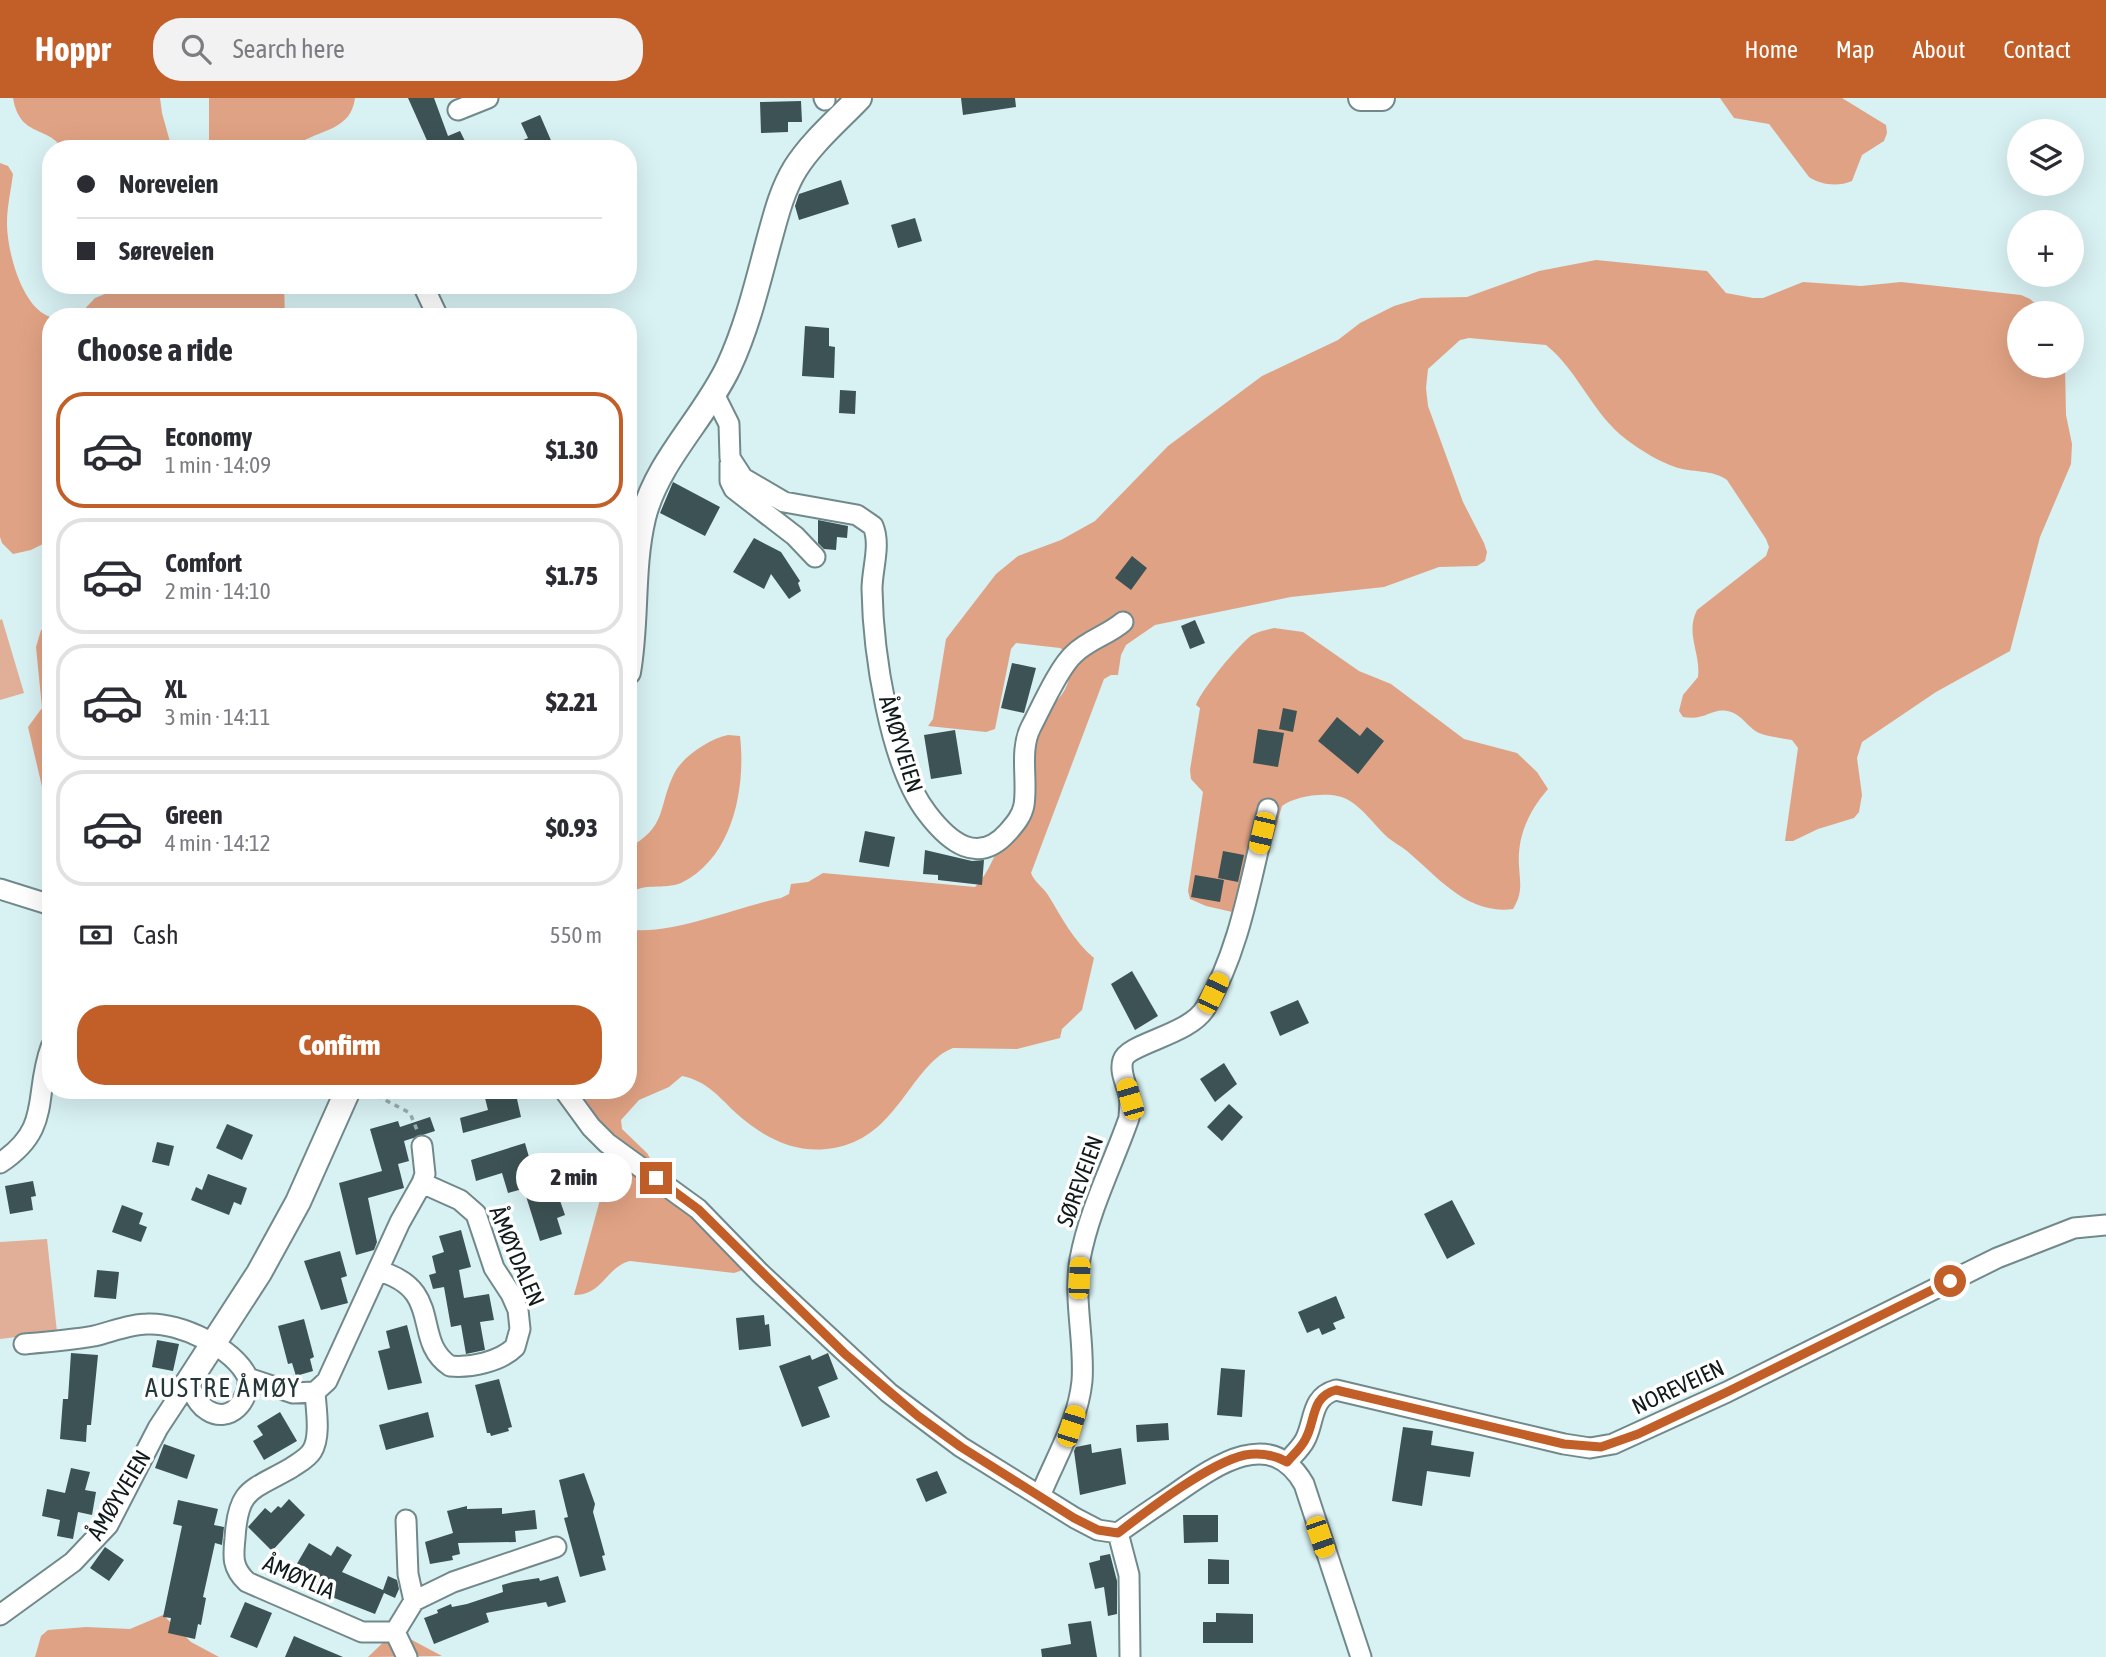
<!DOCTYPE html>
<meta charset="utf-8">
<style>
body{margin:0;font-family:"Asap Condensed",sans-serif;background:#f2f2f3;color:#2b2b33;height:100vh;display:flex;flex-direction:column;font-size:26px;white-space:nowrap}
*{box-sizing:border-box;margin:0}
p{font-size:23px;color:#7c7c81}
.icon{flex:none;width:38px;height:38px;fill:none;stroke:currentColor;stroke-width:2;stroke-linecap:round;stroke-linejoin:round}
.map{position:relative;flex:1;overflow:hidden}
.sheet{position:absolute;left:42px;top:210px;width:595px;height:791px;display:flex;flex-direction:column;background:#fff;border-radius:28px;box-shadow:0 7px 28px #0002}
.sheet>*{flex:none}
.banner{position:absolute;left:42px;top:42px;width:595px;height:154px;border-radius:28px;box-shadow:0 7px 28px #0002;display:grid;align-content:center;height:154px;padding:0 35px;background:#fff}
.fabs{position:absolute;left:2007px;top:21px;display:grid;gap:14px}
.fabs a{display:grid;place-items:center;width:77px;height:77px;border-radius:50%;background:#fff;box-shadow:0 7px 28px #0002;font-size:35px}
.end{position:absolute;width:32px;height:32px;margin:-16px;border:9px solid #c25e27;background:#fff;box-shadow:0 0 0 4px #fff}
.from{border-radius:50%}
.bubble{position:absolute;height:49px;border-radius:24px;background:#fff;box-shadow:0 7px 28px #0002;font-size:23px;font-weight:800;line-height:49px;text-align:center}
.car{position:absolute;width:21px;height:42px;margin:-21px -10px;border-radius:9px;box-shadow:0 0 5px 2px #0007;background:linear-gradient(#f5c518 24%,#345 0 40%,#f5c518 0 76%,#345 0 86%,#f5c518 0)}
.banner b{display:flex;align-items:center;gap:24px;height:66px;font-size:26px}
.banner b+b{border-top:2px solid #e1e1e2}
.banner i{width:18px;height:18px;background:#2b2b33}
ul{padding:0;list-style:none}
li{display:flex;align-items:center;gap:21px;height:116px;margin:0 14px 10px;padding:0 21px;border:4px solid #e1e1e2;border-radius:28px}
li div{flex:1}
li b{display:block;font-size:26px}
li em{font-style:normal;font-weight:800}
li.current{border-color:#c25e27}
li>.icon{width:63px;height:63px;stroke-width:1.5}
h2{padding:0 35px;font-size:32px;line-height:84px}
.pay{display:flex;align-items:center;gap:18px;height:77px;padding:0 35px;font-size:26px}
.pay p{margin-inline-start:auto}
.cta{display:flex;gap:14px;margin-top:auto;padding:14px 35px}
.cta a{flex:1;height:80px;border-radius:28px;background:#c25e27;color:#fff;font-size:28px;font-weight:800;line-height:80px;text-align:center}
header{display:flex;align-items:center;gap:42px;box-sizing:border-box;height:98px;padding:0 35px;background:#c25e27;color:#fff}
header strong{font-size:33px}
nav{display:flex;gap:38px;margin-inline-start:auto;font-size:24px}
.search{width:490px;height:63px;background:#f2f2f3;display:flex;align-items:center;gap:18px;box-sizing:border-box;padding:0 24px;border-radius:28px;color:#7c7c81;font-size:26px}
.map>svg:first-child{display:block}
</style>
<header>
<strong>Hoppr</strong>
<div class="search"><svg class="icon" aria-label="search" viewBox="0 0 24 24"><circle cx="10" cy="10" r="6"/><path d="M15 15l6 6"/></svg>Search here</div>
<nav><a>Home</a><a>Map</a><a>About</a><a>Contact</a></nav>
</header>
<div class="map">
<svg width="2106" height="1559" viewBox="0 0 2106 1559">
<rect width="100%" height="100%" fill="#d8f1f3"/>
<path fill="#e1af97" d="M2,521l22,74 -24,7v-80z
M47,1141l10,93 -57,7v-97z"/>
<path fill="#e0a284" d="M13,0h147l2,15 10,36h-109c-16,-24 -43,-11 -50,-51z
M209,0h146c-4,31 -31,31 -54,44l-2,7h-90z
M1720,0h122l44,27 1,8 -3,8 -22,14 -10,26c-14,6 -31,4 -43,-4l-40,-53 -35,-6z
M0,65l8,3 5,8c-2,16 -6,33 -6,49 0,28 15,86 44,94v223l-20,10 -18,4 -11,-11 -2,-6z
M1596,162l111,11 19,22 27,5h10l40,-16 58,4 40,-4 120,13 9,4 16,14h-26v53h45l1,49 6,29 -1,20 -31,73 -30,114 -74,41 -74,50 -5,16 5,37 -3,17 -5,6 -36,11 -25,12h-8l13,-93 -6,-8c-10,-2 -23,-3 -33,-7 -12,-6 -18,-20 -32,-22 -16,-3 -21,10 -44,6l-4,-6 4,-16 15,-18c3,-24 -13,-43 -1,-67l69,-54 3,-9 -3,-8 -39,-59c-15,-11 -35,-7 -52,-13 -15,-5 -35,-17 -48,-27 -34,-25 -49,-70 -81,-95l-77,-7 -9,2 -32,29 -2,19 2,18 35,96 21,41 3,9 -2,9 -8,5 -38,1 -55,20 -93,10 -136,28 -29,20 -5,10 -3,20h-7l-7,4 -73,194c4,10 12,14 17,22 13,21 26,47 46,63l-12,52 -20,19 -2,9 -43,11 -64,-1c-37,14 -53,75 -99,94 -44,18 -83,2 -117,-28 -18,-17 -30,-33 -55,-38l-13,11 -30,13 -18,20 1,9 25,24 9,15 95,93 -8,9 -9,3 -104,-12c-24,6 -28,35 -56,34l39,-143 -52,-62h67v-161c39,8 112,-23 153,-31l8,-4 2,-10 17,-2 15,-9 152,14c32,-32 45,-125 65,-169 3,-6 9,-10 14,-15 15,-13 18,-30 16,-49l-10,-6 -44,-5 -5,6 -16,80 -9,3 -58,-6 5,-7 13,-80 50,-65 22,-18 43,-16 34,-19 73,-75 94,-70 76,-36 22,-17 34,-17 27,-8 46,-1 72,-26z
M116,187h168l1,32h-208l18,-19 15,-6z
M1274,530l29,4 56,39 32,13 73,55 53,14 20,19 11,17c-19,22 -31,47 -29,77 1,17 4,27 -6,43 -46,6 -75,-32 -106,-58 -7,-6 -15,-9 -22,-16 -11,-11 -22,-26 -35,-34 -16,-11 -53,-6 -68,5l-22,80 -19,28 -35,-8 -16,-7 -2,-8 15,-99 -12,-13 -1,-9 10,-62 -4,-3c5,-15 43,-61 56,-70 7,-4 15,-5 22,-7z
M41,532h10v195l-23,-98 14,-19 -6,-61z
M728,637l12,1c6,52 -7,122 -59,147 -17,7 -38,-1 -52,11l-1,5v-51c39,-21 30,-40 45,-72 8,-19 36,-37 55,-41z
M163,1517l28,27 28,15h-184l6,-21 7,-6 38,-3 44,2z
M395,1533l47,25 -74,1z"/>
<path fill="#3d5254" d="M408,0h26l14,38 12,-5 6,12 -11,6h-34l8,-4z
M961,0h54l1,9 -53,8z
M801,3l1,21h-14v10l-27,1 -1,-31z
M540,17l13,30 -9,4h-42l26,-11 -7,-15z
M841,82l8,24 -50,16 -4,-14 4,-12z
M915,120l7,23 -24,7 -7,-23z
M805,228l24,2v18l6,1 -1,31 -32,-2z
M840,292l16,1 -1,23 -16,-1z
M673,384l47,25 -15,29 -45,-23z
M818,422l30,6 -1,12 -10,-1 -1,13 -12,-1 -6,-6z
M754,440l27,14 19,29 -2,2 3,8 -12,8 -18,-25 -7,15 -31,-17z
M1132,458l15,12 -16,22 -16,-12z
M1195,522l10,23 -15,6 -9,-23z
M1012,565l24,5 -12,45 -23,-5z
M1283,610l14,3 -4,21 -14,-3z
M1337,619l23,19 7,-9 17,14 -26,33 -40,-33z
M1258,631l26,4 -6,34 -25,-4z
M955,632l7,44 -31,5 -7,-44z
M865,733l30,6 -6,30 -30,-5z
M925,752l47,11 12,-1 -2,25 -44,-5v-5l-15,-1z
M1223,753l21,4 -6,27 -20,-4z
M1195,777l29,5 -4,22 -29,-5z
M1132,873l26,45 -23,14 -24,-46z
M1298,902l11,23 -29,13 -10,-24z
M1224,965l13,21 -22,18 -15,-23z
M483,992h32l6,27 -58,16 -3,-15 28,-8z
M1229,1006l14,13 -21,24 -15,-14z
M430,1019l5,14 -31,10 5,20 -11,3 6,24 -36,10 9,44 -3,8 -18,5 -17,-72 43,-12 -12,-42 28,-8 2,6z
M227,1026l26,11 -11,25 -26,-12z
M157,1044l17,4 -5,20 -17,-4z
M525,1045l12,42 -29,8 -6,-20 -26,8 -5,-21z
M208,1076l39,14 -6,17 -7,-3 -5,13 -38,-15 5,-13 6,3z
M33,1083l3,15 -5,1 2,13 -23,4 -5,-28z
M545,1088l5,8 7,-2 8,23 -8,3 5,16 -22,7 -15,-48z
M1452,1102l23,44 -28,15 -23,-45z
M122,1107l21,8 -4,11 8,3 -6,15 -29,-10z
M461,1132l10,37 -12,3 5,28 25,-4 5,26 -14,2 5,28 -19,4 -5,-29 -10,2 -7,-40 -11,2 -4,-14 7,-2 -4,-17 12,-4 -5,-16z
M340,1153l7,25 -6,2 7,25 -27,7 -17,-49z
M97,1172l22,2 -3,27 -22,-2z
M1336,1198l9,22 -12,5 3,6 -14,6 -3,-7 -12,5 -9,-21z
M764,1217l1,10 4,-1 2,22 -32,4 -3,-32z
M304,1221l10,38 -4,2 3,12 -17,5 -4,-13 -4,1 -10,-38z
M407,1227l15,58 -34,7 -10,-39 12,-3 -4,-17z
M157,1242l22,4 -6,27 -21,-4z
M71,1255l27,2 -7,70h-4l-1,17 -26,-3 3,-40h5z
M828,1255l10,26 -20,8 12,30 -28,10 -23,-61 31,-11 2,5z
M1221,1270l24,2 -3,47 -25,-2z
M499,1281l13,48 -4,1 1,3 -18,5 -1,-3h-3l-12,-48z
M280,1314l17,29 -33,19 -11,-19 10,-6 -6,-9z
M428,1314l6,25 -48,13 -7,-25z
M1168,1325l1,17 -32,2 -1,-17z
M1403,1329l30,4 -2,14 43,7 -4,25 -43,-6 -5,35 -30,-5z
M164,1346l31,11 -8,24 -32,-11z
M1091,1346l1,9 29,-5 5,36 -46,11 -6,-44 2,-4z
M71,1370l19,4 -5,18 11,2 -4,23 -14,-3 -5,27 -16,-3 3,-16 -18,-4 5,-27 18,4z
M937,1373l10,22 -21,9 -10,-23z
M584,1375l11,31 -2,8 12,43 -3,1 4,14 -26,7 -16,-59 4,-1 -9,-37z
M289,1401l16,16 -33,36 -24,-24 17,-19 6,5 7,-7 3,2z
M178,1402l40,9 -4,16 10,2 -2,18 -7,-2 -12,54 3,1 -5,27 -3,-1 -3,15 -27,-6 3,-15 -8,-1 19,-91 -9,-2z
M467,1408v3l35,-1v6l33,-4 2,19 -22,2 1,11 -58,1 2,11 -8,2 1,4 -23,4 -5,-22 28,-9 -6,-22z
M1183,1417h35v27l-34,1z
M309,1445l22,13 6,-10 15,9 -10,17 41,18 5,-14 9,4 2,9 -4,9 -11,-5 -9,21 -56,-22 -23,-13 5,-8 -6,-4z
M105,1449l19,13 -15,21 -19,-13z
M1110,1456l7,27v33l-9,2 -4,-29 -9,2 -6,-26 11,-3v-4z
M1208,1461l21,1v24h-21z
M558,1478l8,26 -18,5 -2,-5 -60,11 3,9 -55,22 -10,-26 14,-5 -1,-3 14,-6 1,3 15,-3 36,-12 -1,-7 11,-3 26,-4 1,3z
M245,1504l27,11 -15,35 -27,-11z
M1216,1515l37,1v29h-50v-21h13z
M1091,1523l6,36h-55l-1,-8 30,-5 -3,-20z
M294,1538l23,10 26,11h-58z"/>
<g fill="none" stroke-linecap="round" stroke-linejoin="round">
<defs>
<path id="minor" d="M824,0l1,2
M458,12l30,-12
M423,187l15,32
M714,296l15,30 1,34 13,20 41,24 73,13 16,11c8,19 -1,43 -1,63 1,61 17,175 55,224 22,29 51,53 81,19 7,-8 14,-16 16,-27 4,-25 -5,-55 7,-78 10,-19 28,-60 43,-73 14,-14 34,-19 49,-32
M730,365v18l4,8 61,47 20,21
M0,791l51,16
M564,992l27,37 16,16 91,66 62,64 129,120 72,54 114,71 23,12 20,3 11,42 1,82
M0,1065c53,-35 33,-67 51,-116
M379,1173c66,19 32,69 71,95 20,2 50,-4 65,-19l5,-18 -2,-19 -7,-16 -17,-26 -18,-54 -16,-14 -38,-17
M24,1246c23,-2 47,-4 70,-8 17,-4 36,-12 53,-12 33,-2 87,24 101,54l45,15 22,-1 12,-11 73,-159 22,-39 3,-9 -3,-28
M315,1294c1,17 6,45 -3,59 -5,8 -14,12 -21,17 -40,23 -53,20 -56,70 -2,19 -3,30 12,44l115,50h33l19,-31 39,-19 103,-35
M1287,1364c6,-7 14,-14 18,-22 10,-18 5,-43 31,-50l228,54 26,4 23,-4 114,-52 270,-134 77,-30 32,-3
M1040,1398c15,-37 38,-74 42,-115 3,-40 -9,-82 -2,-122 9,-49 33,-95 49,-141 0,-7 2,-15 0,-22 -2,-11 -10,-24 -6,-36 5,-17 68,-25 83,-53 35,-59 45,-132 62,-198
M406,1422l2,54 6,27
M1118,1435c19,-14 39,-27 58,-40 40,-28 95,-67 128,-9l57,173
M0,1517l73,-53 35,-37 50,-97 29,-44c7,8 10,20 20,26 23,15 43,-10 41,-32
M395,1534l12,25"/>
<path id="major" d="M1361,0h21
M628,574c9,-51 3,-103 15,-154 14,-57 61,-99 86,-152 18,-39 28,-81 39,-122 7,-25 13,-52 27,-75 16,-26 43,-49 64,-71
M187,1286l72,-111 39,-71 50,-112"/>
</defs>
<use href="#minor" stroke="#72898b" stroke-width="23"/>
<use href="#major" stroke="#72898b" stroke-width="28"/>
<path stroke="#97abad" stroke-width="3.5" stroke-dasharray="5 5" stroke-linecap="butt" d="M368,993l42,22 7,17"/>
<use href="#minor" stroke="#fff" stroke-width="19"/>
<use href="#major" stroke="#fff" stroke-width="24"/>
</g>
<g fill="none" stroke-linecap="round" stroke-linejoin="round">
<path stroke="#c25e27" stroke-width="9" d="M656,1080l42,31 147,145 73,62 43,31 113,71 24,12 20,3c30,-23 91,-70 127,-78 16,-3 29,0 42,7 6,-7 14,-14 18,-22 11,-18 5,-43 31,-50l228,54 37,3 37,-13 89,-42 223,-111"/>
</g>
<g text-anchor="middle" stroke-width="7" stroke-linejoin="round" paint-order="stroke">
<g font-size="23" fill="#111a1b" stroke="#fff">
<text transform="translate(901 646) rotate(73)" y="8">ÅMØYVEIEN</text>
<text transform="translate(1080 1083) rotate(-70)" y="8">SØREVEIEN</text>
<text transform="translate(517 1158) rotate(67)" y="8">ÅMØYDALEN</text>
<text transform="translate(1678 1289) rotate(-25)" y="8">NOREVEIEN</text>
<text transform="translate(119 1397) rotate(-59)" y="8">ÅMØYVEIEN</text>
<text transform="translate(299 1479) rotate(24)" y="8">ÅMØYLIA</text>
</g>
<g font-size="26" letter-spacing="2" fill="#24383a" stroke="#fff">
<text x="223" y="1299">AUSTRE ÅMØY</text>
</g>
</g>
</svg>
<div class="fabs">
<a><svg class="icon" aria-label="layers" viewBox="0 0 24 24"><path d="M12 4l9 5-9 5-9-5zM3 14l9 5 9-5"/></svg></a>
<a>+</a>
<a>−</a>
</div>
<i class="end from" style="left:1950px;top:1183px"></i>
<i class="end" style="left:656px;top:1080px"></i>
<div class="bubble" style="left:516px;top:1055px;width:116px">2 min</div>
<i class="car" style="left:1262px;top:735px;rotate:193deg"></i>
<i class="car" style="left:1213px;top:895px;rotate:25deg"></i>
<i class="car" style="left:1130px;top:1001px;rotate:344deg"></i>
<i class="car" style="left:1079px;top:1180px;rotate:3deg"></i>
<i class="car" style="left:1071px;top:1328px;rotate:18deg"></i>
<i class="car" style="left:1320px;top:1439px;rotate:161deg"></i>
<div class="banner">
<b><i class="from"></i>Noreveien</b>
<b><i></i>Søreveien</b>
</div>
<section class="sheet">
<h2>Choose a ride</h2>
<ul>
<li class="current"><svg class="icon" aria-label="car" viewBox="0 0 24 24"><path d="M5 17H2v-5l4-1 3-4h7l3 4 3 1v5h-3M9 17h6M6 11h13"/><circle cx="7" cy="17" r="2"/><circle cx="17" cy="17" r="2"/></svg><div><b>Economy</b><p>1 min · 14:09</p></div><em>$1.30</em></li>
<li><svg class="icon" aria-label="car" viewBox="0 0 24 24"><path d="M5 17H2v-5l4-1 3-4h7l3 4 3 1v5h-3M9 17h6M6 11h13"/><circle cx="7" cy="17" r="2"/><circle cx="17" cy="17" r="2"/></svg><div><b>Comfort</b><p>2 min · 14:10</p></div><em>$1.75</em></li>
<li><svg class="icon" aria-label="car" viewBox="0 0 24 24"><path d="M5 17H2v-5l4-1 3-4h7l3 4 3 1v5h-3M9 17h6M6 11h13"/><circle cx="7" cy="17" r="2"/><circle cx="17" cy="17" r="2"/></svg><div><b>XL</b><p>3 min · 14:11</p></div><em>$2.21</em></li>
<li><svg class="icon" aria-label="car" viewBox="0 0 24 24"><path d="M5 17H2v-5l4-1 3-4h7l3 4 3 1v5h-3M9 17h6M6 11h13"/><circle cx="7" cy="17" r="2"/><circle cx="17" cy="17" r="2"/></svg><div><b>Green</b><p>4 min · 14:12</p></div><em>$0.93</em></li>
</ul>
<div class="pay"><svg class="icon" aria-label="cash" viewBox="0 0 24 24"><path d="M3 7h18v10H3z"/><circle cx="12" cy="12" r="2"/></svg>Cash<p>550 m</p></div>
<div class="cta"><a>Confirm</a></div>
</section>
</div>
